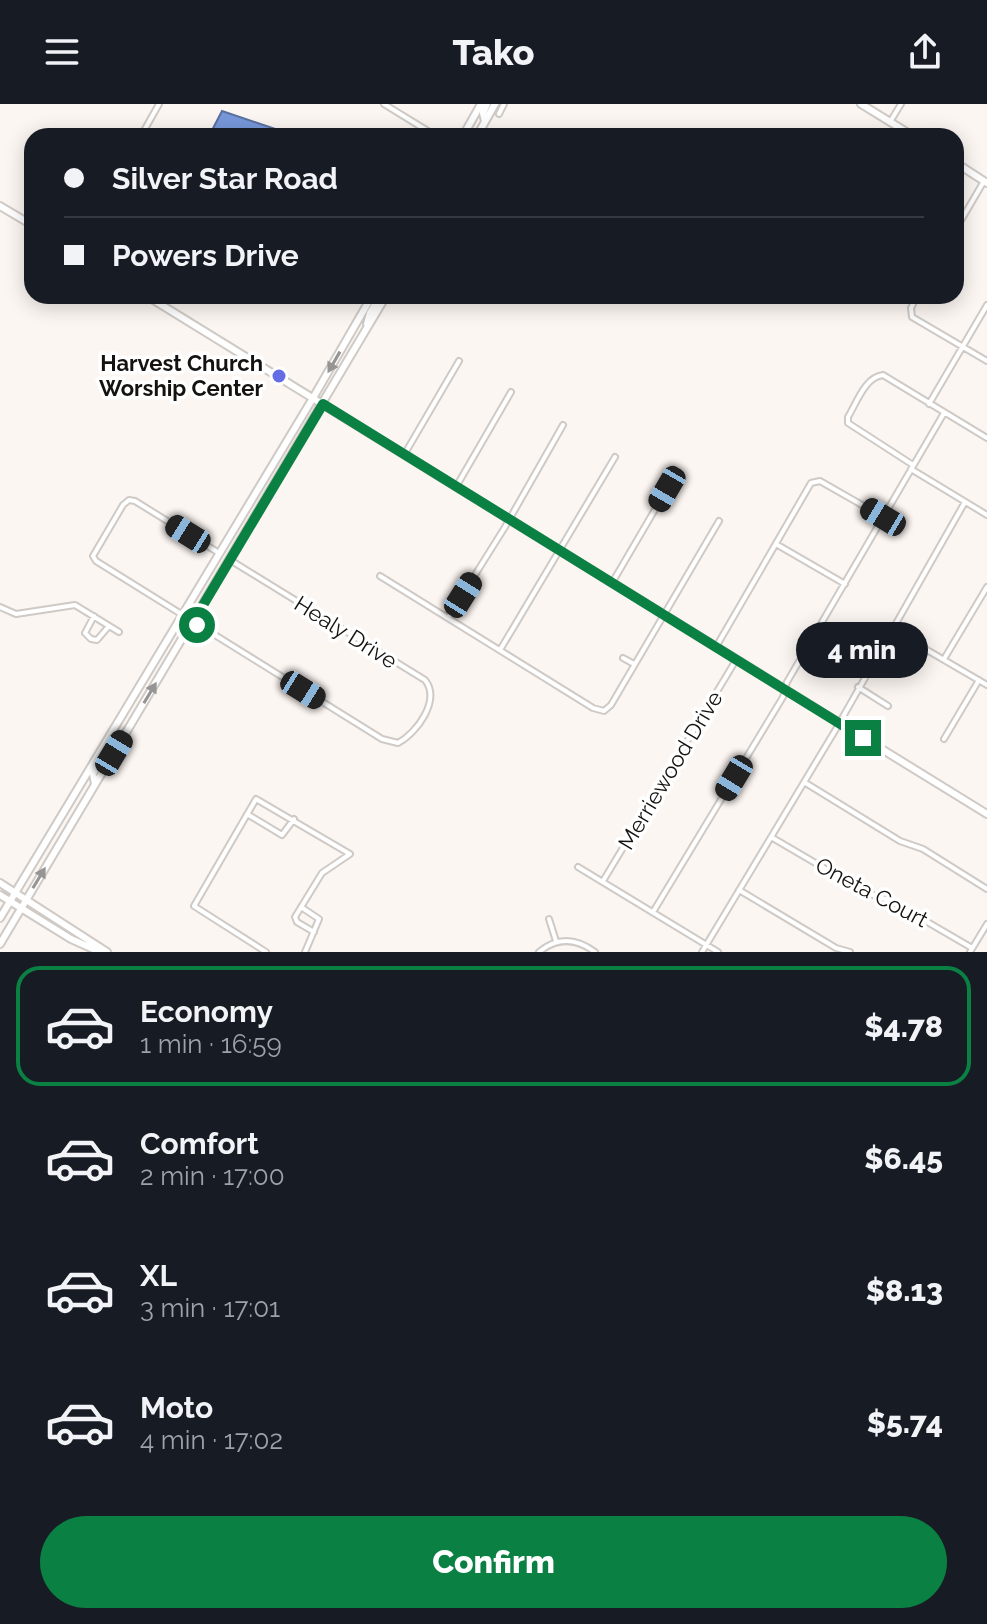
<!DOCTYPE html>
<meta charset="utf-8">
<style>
body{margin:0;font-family:Raleway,sans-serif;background:#20242c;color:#f1f3f6;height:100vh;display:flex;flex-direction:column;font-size:30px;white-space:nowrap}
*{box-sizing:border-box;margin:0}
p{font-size:26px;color:#9ea1a6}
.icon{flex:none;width:44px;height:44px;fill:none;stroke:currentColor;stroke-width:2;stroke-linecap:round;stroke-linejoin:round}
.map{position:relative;height:848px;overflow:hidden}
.details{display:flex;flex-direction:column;background:#171b24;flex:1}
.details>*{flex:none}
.top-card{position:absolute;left:24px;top:24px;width:940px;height:176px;border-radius:24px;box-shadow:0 4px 20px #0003;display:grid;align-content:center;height:176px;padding:0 40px;background:#171b24}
.end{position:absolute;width:36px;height:36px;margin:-18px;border:10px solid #0b8043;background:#fff;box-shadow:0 0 0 4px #fff}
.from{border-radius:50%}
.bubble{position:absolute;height:56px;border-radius:28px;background:#171b24;box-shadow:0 4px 20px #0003;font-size:26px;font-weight:800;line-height:56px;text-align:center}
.car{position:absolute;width:24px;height:48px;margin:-24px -12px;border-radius:10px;box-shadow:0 0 6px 2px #0007;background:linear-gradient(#222 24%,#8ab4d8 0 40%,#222 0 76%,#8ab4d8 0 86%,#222 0)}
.top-card b{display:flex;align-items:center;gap:28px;height:76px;font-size:30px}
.top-card b+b{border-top:2px solid #363941}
.top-card i{width:20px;height:20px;background:#f1f3f6}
ul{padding:14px 0 0;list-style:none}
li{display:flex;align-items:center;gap:24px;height:120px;margin:0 16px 12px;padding:0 24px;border:4px solid transparent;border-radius:24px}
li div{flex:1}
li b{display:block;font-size:30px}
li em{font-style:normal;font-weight:800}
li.current{border-color:#0b8043}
li>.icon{width:72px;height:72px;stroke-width:1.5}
.button{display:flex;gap:16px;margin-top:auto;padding:16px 40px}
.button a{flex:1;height:92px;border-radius:48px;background:#0b8043;color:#fff;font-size:32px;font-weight:800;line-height:92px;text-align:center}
header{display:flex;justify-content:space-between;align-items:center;height:104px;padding:0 40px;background:#171b24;font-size:36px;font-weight:800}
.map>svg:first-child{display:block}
</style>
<header><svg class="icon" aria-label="menu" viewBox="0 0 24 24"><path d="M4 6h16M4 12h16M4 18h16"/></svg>Tako<svg class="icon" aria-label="share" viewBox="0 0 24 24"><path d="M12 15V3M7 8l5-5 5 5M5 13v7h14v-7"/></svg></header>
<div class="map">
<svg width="987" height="848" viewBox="0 0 987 848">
<rect width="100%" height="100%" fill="#fcf6f2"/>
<path fill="#7798db" stroke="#5a709e" stroke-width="2" d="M222,7l74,25h-87z"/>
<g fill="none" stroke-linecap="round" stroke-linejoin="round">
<defs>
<path id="street" d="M384,0l52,32
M499,10l5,-10
M890,18l11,-18
M141,32l18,-32
M956,125l28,-48
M917,192l-6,12 1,9 75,44
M929,300l58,-99
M404,351l55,-94
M913,361l-65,-42v-6c9,-15 17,-40 35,-42l104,63
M911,365l76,46
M456,383l55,-95
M776,440l69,40
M219,449l-84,-52 -6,-1 -6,5 -30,51 3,5 286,178 16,4c19,-10 43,-43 27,-63l-195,-120
M380,472l213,132 11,3 7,-6 108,-184
M612,479l55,-94
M0,503l16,7 59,-9 44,27
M94,512l-9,17 6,6 6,1 12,-14
M448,514l57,-91 58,-102
M891,525l96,56
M716,543l95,-164 9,-2 63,36
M500,546l115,-193
M623,554l11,6
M944,555l43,-72
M858,583l30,19
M944,635l35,-59
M804,678l96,59 23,8 64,40
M247,710l35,21 12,-16
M771,733l94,55 28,10 79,46
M578,763l140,85
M603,777l133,-221
M739,786l97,58 14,4
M301,803l18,12 -14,33
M653,808l130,-215 4,-15 157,-269
M549,815l7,22
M266,848l-72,-46 62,-107 94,55 -28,19 -27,44 2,5 17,10
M539,848c18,-15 37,-14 56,0
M702,848l134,-223 129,-227
M970,848l17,-28"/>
<path id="secondary" d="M861,0l52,32
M485,17l-2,-8 4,-9
M463,32l18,-32
M477,32l18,-32
M956,59l31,20
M0,102l32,19
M147,192l840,518
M367,220l3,-11 10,-17
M95,680l-2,-10 15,-25v-9
M0,779l107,69
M0,791l71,44 29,13
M0,814l313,-520 59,-102
M0,840l386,-648"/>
</defs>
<use href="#street" stroke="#cfcac6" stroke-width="8"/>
<use href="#secondary" stroke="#cfcac6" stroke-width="10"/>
<use href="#street" stroke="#fff" stroke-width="4"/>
<use href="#secondary" stroke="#fff" stroke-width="6"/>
</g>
<defs><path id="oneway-solid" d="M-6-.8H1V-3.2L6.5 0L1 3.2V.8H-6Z" transform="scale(2)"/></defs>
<g fill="#969594">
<use href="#oneway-solid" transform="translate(334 258) rotate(120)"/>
<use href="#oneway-solid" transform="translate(150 589) rotate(-59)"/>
<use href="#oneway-solid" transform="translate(39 774) rotate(-59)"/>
</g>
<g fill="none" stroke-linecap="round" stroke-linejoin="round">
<path stroke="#0b8043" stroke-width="10" d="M197,521l-4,-3 130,-218 540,334"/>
</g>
<circle fill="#646de6" stroke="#fff" stroke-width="3" cx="279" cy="272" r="8"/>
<g text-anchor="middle" stroke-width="7" stroke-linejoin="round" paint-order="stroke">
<g font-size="22" font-weight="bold" fill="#151311" stroke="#fff" text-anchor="end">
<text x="263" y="267">Harvest Church<tspan x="263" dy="25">Worship Center</tspan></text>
</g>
<g font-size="22" fill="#151311" stroke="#fff">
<text transform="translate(346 528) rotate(32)" y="8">Healy Drive</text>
<text transform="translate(670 666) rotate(-59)" y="8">Merriewood Drive</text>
<text transform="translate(872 788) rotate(28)" y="8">Oneta Court</text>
</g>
</g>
</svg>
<i class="end from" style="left:197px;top:521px"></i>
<i class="end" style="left:863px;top:634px"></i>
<div class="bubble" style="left:796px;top:518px;width:132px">4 min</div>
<i class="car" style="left:667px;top:385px;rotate:210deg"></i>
<i class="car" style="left:883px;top:413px;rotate:301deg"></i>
<i class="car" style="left:188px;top:430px;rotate:302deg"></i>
<i class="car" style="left:463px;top:491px;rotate:32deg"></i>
<i class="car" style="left:303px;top:586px;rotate:122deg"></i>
<i class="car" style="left:114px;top:649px;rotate:31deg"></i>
<i class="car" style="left:734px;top:674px;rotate:211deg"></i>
<div class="top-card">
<b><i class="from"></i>Silver Star Road</b>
<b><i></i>Powers Drive</b>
</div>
</div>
<section class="details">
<ul>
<li class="current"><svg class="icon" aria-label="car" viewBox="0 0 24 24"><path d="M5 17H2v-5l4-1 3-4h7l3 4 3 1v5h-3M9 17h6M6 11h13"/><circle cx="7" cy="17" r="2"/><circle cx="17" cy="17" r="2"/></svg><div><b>Economy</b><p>1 min · 16:59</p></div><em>$4.78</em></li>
<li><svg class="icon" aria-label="car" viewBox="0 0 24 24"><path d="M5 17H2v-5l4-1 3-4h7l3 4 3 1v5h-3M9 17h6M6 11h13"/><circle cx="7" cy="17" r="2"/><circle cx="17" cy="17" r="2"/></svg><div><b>Comfort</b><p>2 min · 17:00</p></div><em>$6.45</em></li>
<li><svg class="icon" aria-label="car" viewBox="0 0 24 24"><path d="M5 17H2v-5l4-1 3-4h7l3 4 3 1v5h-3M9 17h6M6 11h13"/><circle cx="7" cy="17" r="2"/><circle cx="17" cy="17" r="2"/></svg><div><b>XL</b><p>3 min · 17:01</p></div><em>$8.13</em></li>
<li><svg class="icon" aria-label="car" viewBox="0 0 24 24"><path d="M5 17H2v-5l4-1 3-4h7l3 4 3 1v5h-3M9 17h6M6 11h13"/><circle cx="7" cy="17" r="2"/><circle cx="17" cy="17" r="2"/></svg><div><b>Moto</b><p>4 min · 17:02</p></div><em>$5.74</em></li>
</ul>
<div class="button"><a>Confirm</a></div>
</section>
